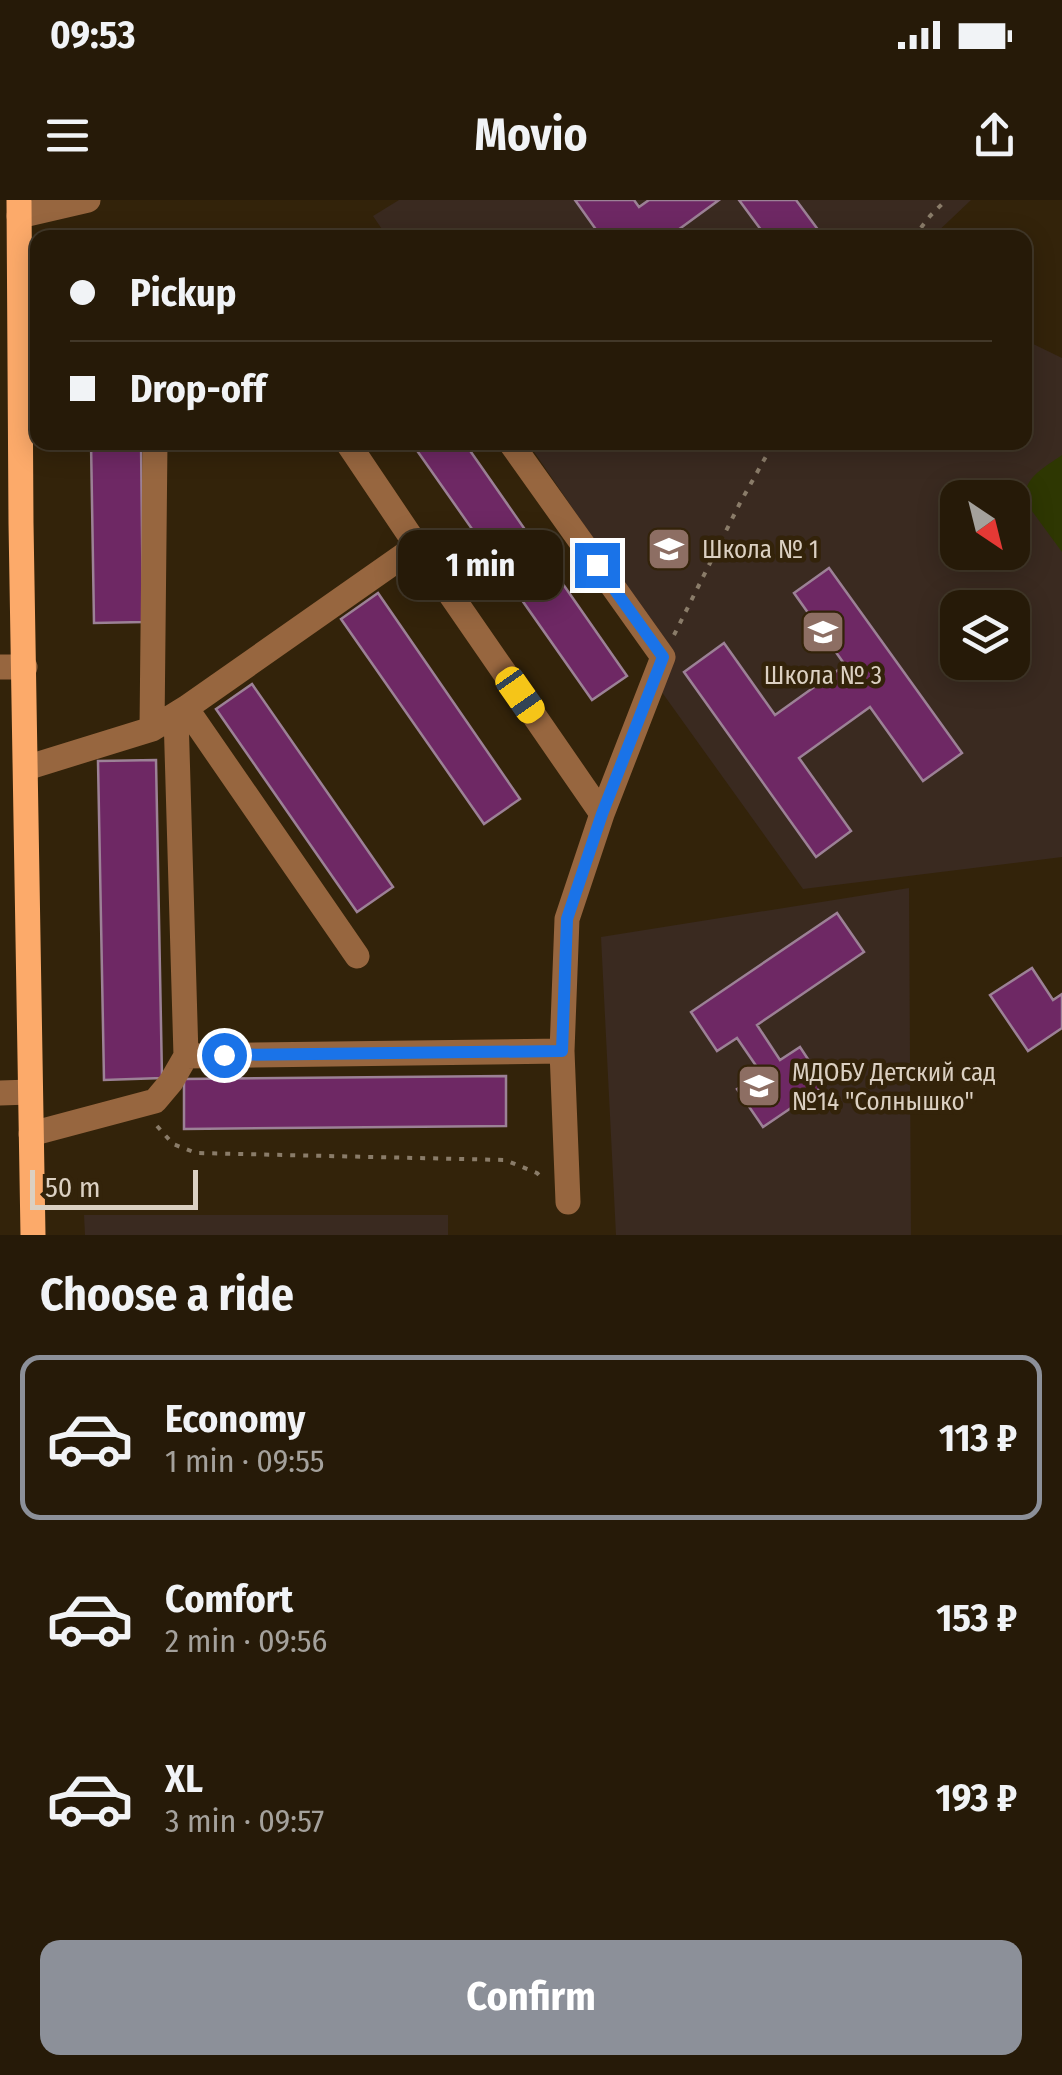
<!DOCTYPE html>
<meta charset="utf-8">
<style>
body{margin:0;font-family:"Fira Sans Condensed",sans-serif;background:#322716;color:#f1f3f6;height:100vh;display:flex;flex-direction:column;font-size:38px;white-space:nowrap}
*{box-sizing:border-box;margin:0}
p{font-size:32px;color:#a4a19c}
.icon{flex:none;width:55px;height:55px;fill:none;stroke:currentColor;stroke-width:2;stroke-linecap:round;stroke-linejoin:round}
.map{position:relative;height:1035px;overflow:hidden}
.drawer{display:flex;flex-direction:column;background:#261a08;flex:1}
.drawer>*{flex:none}
.hud{position:absolute;left:30px;top:30px;width:1002px;height:220px;border-radius:20px;box-shadow:0 5px 25px #0003,0 0 0 2px #423829;display:grid;align-content:center;height:220px;padding:0 40px;background:#261a08}
.needle{width:65px;rotate:145deg}
.fabs{position:absolute;left:940px;top:280px;display:grid;gap:20px}
.fabs a{display:grid;place-items:center;width:90px;height:90px;border-radius:20px;background:#261a08;box-shadow:0 5px 25px #0003,0 0 0 2px #423829;font-size:50px}
.scale{position:absolute;left:30px;bottom:25px;width:168px;box-sizing:border-box;padding-left:10px;border:5px solid #dbd0c2;border-top:0;font-size:28px;line-height:35px;white-space:nowrap;color:#dbd0c2;-webkit-text-stroke:8px #33230a;paint-order:stroke}
.end{position:absolute;width:45px;height:45px;margin:-22px;border:12px solid #1a73e8;background:#fff;box-shadow:0 0 0 5px #fff}
.from{border-radius:50%}
.bubble{position:absolute;height:70px;border-radius:20px;background:#261a08;box-shadow:0 5px 25px #0003,0 0 0 2px #423829;font-size:32px;font-weight:700;line-height:70px;text-align:center}
.car{position:absolute;width:30px;height:60px;margin:-30px -15px;border-radius:12px;box-shadow:0 0 8px 2px #0007;background:linear-gradient(#f5c518 24%,#345 0 40%,#f5c518 0 76%,#345 0 86%,#f5c518 0)}
.hud b{display:flex;align-items:center;gap:35px;height:95px;font-size:38px}
.hud b+b{border-top:2px solid #423829}
.hud i{width:25px;height:25px;background:#f1f3f6}
ul{padding:0;list-style:none}
li{display:flex;align-items:center;gap:30px;height:165px;margin:0 20px 15px;padding:0 20px;border:5px solid transparent;border-radius:20px}
li div{flex:1}
li b{display:block;font-size:38px}
li em{font-style:normal;font-weight:700}
li.selected{border-color:#8c9099}
li>.icon{width:90px;height:90px;stroke-width:1.5}
h2{padding:0 40px;font-size:45px;line-height:120px}
.primary-button{display:flex;gap:20px;margin-top:auto;padding:20px 40px}
.primary-button a{flex:1;height:115px;border-radius:20px;background:#8c9099;color:#fff;font-size:40px;font-weight:700;line-height:115px;text-align:center}
.status{display:flex;justify-content:space-between;align-items:center;height:70px;padding:0 50px;background:#261a08;direction:ltr}
.status svg{height:28px;fill:currentColor}
header{display:flex;justify-content:space-between;align-items:center;height:130px;padding:0 40px;background:#261a08;font-size:45px;font-weight:700}
.map>svg:first-child{display:block}
</style>
<div class="status"><b>09:53</b><svg viewBox="0 0 49 12"><path d="M0 12V9h3v3zM5 12V6h3v6zM10 12V3h3v9zM15 12V0h3v12zM26 1h20v11H26zM47 4h2v5h-2z"/></svg></div>
<header><svg class="icon" aria-label="menu" viewBox="0 0 24 24"><path d="M4 6h16M4 12h16M4 18h16"/></svg>Movio<svg class="icon" aria-label="share" viewBox="0 0 24 24"><path d="M12 15V3M7 8l5-5 5 5M5 13v7h14v-7"/></svg></header>
<div class="map">
<svg width="1062" height="1035" viewBox="0 0 1062 1035">
<rect width="100%" height="100%" fill="#33230a"/>
<path fill="#3a2a20" fill-rule="evenodd" d="M399,0h572l-40,38h-543l-15,-22z
M1025,140l37,18v499l-259,32 -147,-205 17,-29 -145,-212 497,-1zM958,298h54v54h-54zM958,408h54v54h-54z
M909,688l2,347h-295l-15,-298z
M84,1015h364v20h-363z"/>
<path fill="#2e3702" d="M1062,255v97l-36,-49c-5,-25 18,-35 36,-48z"/>
<path fill="#6e2864" stroke="#9c8196" stroke-width="2.5" d="M575,0h59l5,7 10,-7h70l-52,38h-65z
M739,0h57l26,35 -4,3h-51z
M91,242h50l2,180 -49,1z
M411,242h53l163,234 -35,24z
M829,368l133,185 -39,28 -53,-74 -71,51 52,73 -35,26 -132,-185 40,-29 51,72 70,-50 -51,-72z
M378,393l142,206 -36,25 -143,-205z
M252,484l141,203 -36,25 -141,-203z
M156,560l6,318 -58,2 -6,-319z
M837,713l27,39 -107,73 23,35 20,-13 25,38 -62,42 -26,-38 24,-16 -24,-35 -20,13 -26,-39z
M1032,768l21,32 9,-6v34l-34,23 -38,-56z
M506,876v50l-322,3v-50z"/>
<g fill="none" stroke-linecap="round" stroke-linejoin="round">
<path stroke="#8a7c69" stroke-width="4" stroke-dasharray="5 8" stroke-linecap="butt" d="M913,38l17,-22 16,-16
M674,435l66,-132 34,-61
M157,926l16,18 23,9 309,7 32,13 6,6"/>
<path stroke="#97663f" stroke-width="25" d="M19,16l69,-16
M510,242l153,215 -61,157 -35,105 -5,132 6,151
M417,346l185,268
M0,467h25
M186,508l171,248
M176,515l10,341 376,-5
M152,529l3,-287
M26,568l126,-39 34,-21 231,-162 -70,-104
M0,893l30,-1
M31,934l124,-33 16,-19 15,-26"/>
<path stroke="#fcaa6a" stroke-width="25" d="M19,0l2,323 12,712"/>
</g>
<g fill="none" stroke-linecap="round" stroke-linejoin="round">
<path stroke="#1a73e8" stroke-width="12" d="M224,855l338,-4 5,-132 35,-105 61,-157 -66,-92"/>
</g>
<defs>
<symbol id="school-square" viewBox="-11 -11 22 22"><rect x="-9" y="-9" width="18" height="18" rx="4" fill="#8d6e63" stroke="#33230a"/><path d="M0-5L7-2L0 1L-7-2ZM-4 1L0 2.5L4 1V4Q0 6-4 4Z" fill="#fff"/></symbol>
</defs>
<g fill-rule="evenodd">
<use href="#school-square" x="644" y="324" width="50" height="50"/>
<use href="#school-square" x="798" y="407" width="50" height="50"/>
<use href="#school-square" x="734" y="861" width="50" height="50"/>
</g>
<g text-anchor="middle" stroke-width="9" stroke-linejoin="round" paint-order="stroke">
<g font-size="25" fill="#dbd0c2" stroke="#33230a" text-anchor="start">
<text x="702" y="358">Школа № 1</text>
<text x="823" y="484" text-anchor="middle">Школа № 3</text>
<text x="792" y="881">МДОБУ Детский сад<tspan x="792" dy="29">№14 "Солнышко"</tspan></text>
</g>
</g>
</svg>
<div class="fabs">
<a><svg class="needle" viewBox="-14 -14 28 28"><path d="M0-13l5 13h-10z" fill="#e53935"/><path d="M0 13l5-13h-10z" fill="#a4a19c"/></svg></a>
<a><svg class="icon" aria-label="layers" viewBox="0 0 24 24"><path d="M12 4l9 5-9 5-9-5zM3 14l9 5 9-5"/></svg></a>
</div>
<div class="scale">50 m</div>
<i class="end from" style="left:224px;top:855px"></i>
<i class="end" style="left:597px;top:365px"></i>
<div class="bubble" style="left:398px;top:330px;width:165px">1 min</div>
<i class="car" style="left:520px;top:495px;rotate:145deg"></i>
<div class="hud">
<b><i class="from"></i>Pickup</b>
<b><i></i>Drop-off</b>
</div>
</div>
<section class="drawer">
<h2>Choose a ride</h2>
<ul>
<li class="selected"><svg class="icon" aria-label="car" viewBox="0 0 24 24"><path d="M5 17H2v-5l4-1 3-4h7l3 4 3 1v5h-3M9 17h6M6 11h13"/><circle cx="7" cy="17" r="2"/><circle cx="17" cy="17" r="2"/></svg><div><b>Economy</b><p>1 min · 09:55</p></div><em>113 ₽</em></li>
<li><svg class="icon" aria-label="car" viewBox="0 0 24 24"><path d="M5 17H2v-5l4-1 3-4h7l3 4 3 1v5h-3M9 17h6M6 11h13"/><circle cx="7" cy="17" r="2"/><circle cx="17" cy="17" r="2"/></svg><div><b>Comfort</b><p>2 min · 09:56</p></div><em>153 ₽</em></li>
<li><svg class="icon" aria-label="car" viewBox="0 0 24 24"><path d="M5 17H2v-5l4-1 3-4h7l3 4 3 1v5h-3M9 17h6M6 11h13"/><circle cx="7" cy="17" r="2"/><circle cx="17" cy="17" r="2"/></svg><div><b>XL</b><p>3 min · 09:57</p></div><em>193 ₽</em></li>
</ul>
<div class="primary-button"><a>Confirm</a></div>
</section>
